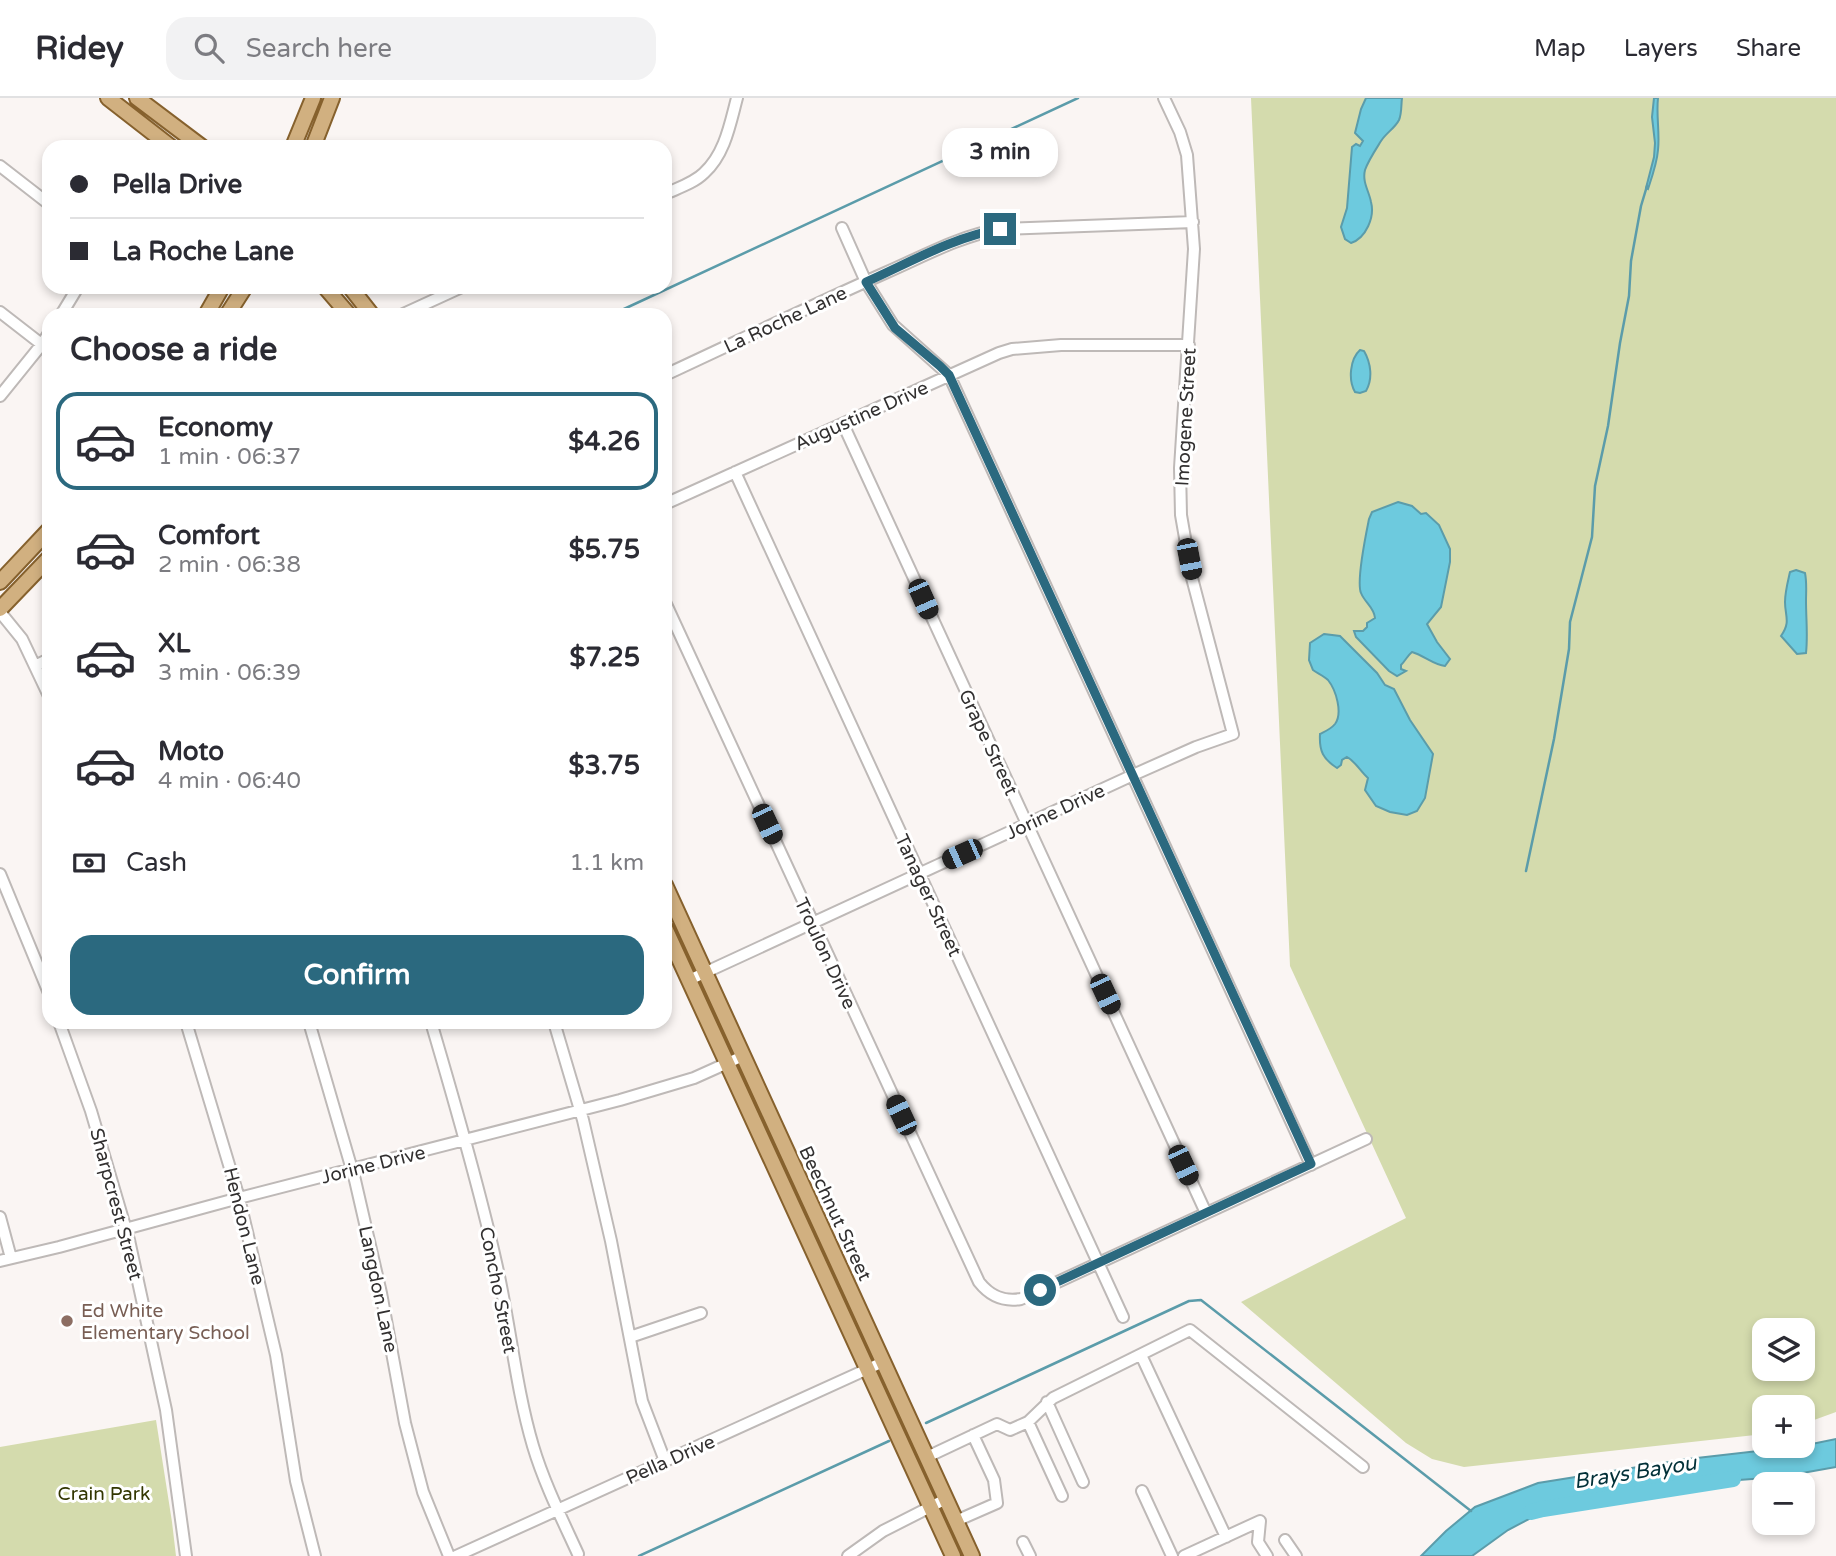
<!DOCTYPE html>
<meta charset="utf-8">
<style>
body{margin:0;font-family:"Varela Round",sans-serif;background:#f2f2f3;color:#2b2b33;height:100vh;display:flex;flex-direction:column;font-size:26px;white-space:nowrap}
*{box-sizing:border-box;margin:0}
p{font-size:23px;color:#7c7c81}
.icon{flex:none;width:38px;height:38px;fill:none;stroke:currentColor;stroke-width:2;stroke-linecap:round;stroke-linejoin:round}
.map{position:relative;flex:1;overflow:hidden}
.side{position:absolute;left:42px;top:210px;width:630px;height:721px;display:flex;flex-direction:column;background:#fff;border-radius:21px;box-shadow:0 4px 10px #0003}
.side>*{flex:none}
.hud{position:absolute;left:42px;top:42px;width:630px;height:154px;border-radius:21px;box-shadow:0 4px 10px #0003;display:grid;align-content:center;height:154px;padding:0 28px;background:#fff}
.controls{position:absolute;left:1752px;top:1220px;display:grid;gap:14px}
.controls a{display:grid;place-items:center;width:63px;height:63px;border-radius:14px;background:#fff;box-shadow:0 4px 10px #0003;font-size:35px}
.end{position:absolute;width:32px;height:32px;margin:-16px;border:9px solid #2b697f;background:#fff;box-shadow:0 0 0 4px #fff}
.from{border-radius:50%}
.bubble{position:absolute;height:49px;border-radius:21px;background:#fff;box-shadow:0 4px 10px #0003;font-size:23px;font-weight:700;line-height:49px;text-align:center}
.car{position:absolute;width:21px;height:42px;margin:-21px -10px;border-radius:9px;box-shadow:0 0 5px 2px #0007;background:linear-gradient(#222 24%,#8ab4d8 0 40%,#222 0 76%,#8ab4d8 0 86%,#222 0)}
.hud b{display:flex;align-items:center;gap:24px;height:66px;font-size:26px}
.hud b+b{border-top:2px solid #e1e1e2}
.hud i{width:18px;height:18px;background:#2b2b33}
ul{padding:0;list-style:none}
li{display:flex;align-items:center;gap:21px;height:98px;margin:0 14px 10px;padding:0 14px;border:4px solid transparent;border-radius:21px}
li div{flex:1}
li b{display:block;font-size:26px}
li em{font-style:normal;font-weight:700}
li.selected{border-color:#2b697f}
li>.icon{width:63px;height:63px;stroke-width:1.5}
h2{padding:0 28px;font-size:32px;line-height:84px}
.pay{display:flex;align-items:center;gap:18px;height:77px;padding:0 28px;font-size:26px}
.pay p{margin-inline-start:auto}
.button{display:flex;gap:14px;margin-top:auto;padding:14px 28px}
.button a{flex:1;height:80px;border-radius:21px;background:#2b697f;color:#fff;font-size:28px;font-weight:700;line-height:80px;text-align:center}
header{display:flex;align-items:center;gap:42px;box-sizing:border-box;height:98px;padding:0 35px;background:#fff;border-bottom:2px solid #e1e1e2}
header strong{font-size:33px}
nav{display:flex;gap:38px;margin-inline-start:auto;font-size:24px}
.search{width:490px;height:63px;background:#f2f2f3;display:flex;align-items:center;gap:18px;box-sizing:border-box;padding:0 24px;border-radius:21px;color:#7c7c81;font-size:26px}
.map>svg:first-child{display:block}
</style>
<header>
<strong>Ridey</strong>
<div class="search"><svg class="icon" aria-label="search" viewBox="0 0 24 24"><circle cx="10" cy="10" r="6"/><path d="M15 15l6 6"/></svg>Search here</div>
<nav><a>Map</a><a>Layers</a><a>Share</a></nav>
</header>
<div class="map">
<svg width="1836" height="1458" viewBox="0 0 1836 1458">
<rect width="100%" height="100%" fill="#faf5f3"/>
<path fill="#d4dbad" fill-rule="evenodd" d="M1251,0h585v1314l-33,12 -1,-17h-38v27l-300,33 -32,-8 -26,-16 -165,-141 165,-84 -116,-252zM1764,1232h38v38h-38z
M156,1322l16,102 4,34h-176v-109z"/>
<path fill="#6dcade" stroke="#5b9caa" stroke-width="2" d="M1366,0h36c-1,7 0,15 -3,22 -4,8 -13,13 -18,21 -5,8 -13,20 -16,29 -3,12 4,21 6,32 4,15 -5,36 -20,41l-6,-4 -4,-12 6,-19 5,-61 4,-3 4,2 3,-5 -8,-8 6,-24z
M1654,0h4c-2,18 2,35 0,52 -1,13 -6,27 -10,39l-2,-1 8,-31 1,-14 -3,-26z
M1360,252l4,1c7,12 9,28 2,40l-6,2 -5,-1c-7,-12 -5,-33 5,-42z
M1398,404l14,4 9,8 5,-1 13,12 11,24v13l-9,45 -14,17 10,18 13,17 -5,7c-11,-1 -22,-11 -33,-14 -5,4 -6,8 -11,13v4l5,2 -9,5 -8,-5 -33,-34 -2,-6h9l4,-4v-4l8,-5c-1,-11 -10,-15 -14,-25 -5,-12 5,-59 8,-74l3,-7z
M1796,472l9,3c2,10 1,18 1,28 0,18 2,34 0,52l-9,1 -16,-18c10,-14 4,-20 4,-34 0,-10 3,-21 5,-30z
M1324,536l16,2 37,37 8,12 9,4 16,31 23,34 -8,44 -8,13 -10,4 -17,-3 -14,-6 -11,-16 3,-12c-8,-7 -12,-16 -21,-21l-5,3 -1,5 -4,3c-14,-9 -18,-17 -17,-34 6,-3 11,-5 15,-10 8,-11 1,-34 -7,-44 -4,-4 -11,-7 -15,-10l-4,-10 1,-17z
M1836,1341v28l-56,10 -124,9 -106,22 -42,22 -36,26h-51l25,-25 29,-24 63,-24 150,-24 114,-13z"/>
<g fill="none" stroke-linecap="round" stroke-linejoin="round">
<path stroke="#5b9caa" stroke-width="2.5" d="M611,217l467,-217
M45,479l4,-1
M1526,773l28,-132 15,-90 1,-27 22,-85 3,-51 13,-60 12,-83 9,-47 2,-35 10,-55 6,-20
M926,1325l263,-122 12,-1 270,211
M639,1458l250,-115"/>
<path stroke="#6dcade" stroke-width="16" d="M1531,1414l12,-3 190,-30"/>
<defs>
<path id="minor" d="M0,68l49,38
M665,96c13,-6 29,-11 39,-21 21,-19 26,-49 33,-75
M842,130l24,54 27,43 56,50 362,790
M0,214l49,38
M61,217l17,-28
M401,217l61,-28
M665,277c73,-34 146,-69 220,-102 37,-16 74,-37 115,-44l193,-7
M0,298l42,-52 7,-11
M843,326l363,789
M735,374l388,845
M665,406l334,-151 13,-4 49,-4h128
M665,504l314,680c11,14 24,20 42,17l345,-160
M0,514l22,27 27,57
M35,568l14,-7
M0,776l49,119
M689,882l444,-205 63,-28 37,-13 -41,-156 -11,-63 -1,-47 14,-219 -7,-94 -7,-23 -16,-34
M59,924l32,89 38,129 37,170 20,146
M186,924l53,176 37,157 20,126 19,75
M309,924l46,158 26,113 24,130 18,69 26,64
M431,924c23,78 46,157 64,236 15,63 20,127 38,188 11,37 29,73 45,108
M554,924l29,98 28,121 31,160 23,60
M0,1119l11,41
M0,1163l59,-14 180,-49 381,-98 74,-22 49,-22
M630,1239l71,-24
M1141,1257l85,182
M1047,1304l36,80
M1028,1324l34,74
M927,1359l70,-33 13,6 18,-8 25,-24 137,-68 173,137
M1142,1393l30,65
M956,1423l41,-18 -3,-23 -21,-45
M1285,1442l11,16
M1023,1444l7,14
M456,1458l427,-194
M848,1458l35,-25 63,-32
M1184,1458l76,-35 -2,21 9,14"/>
<path id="major" d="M108,0l63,49
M137,0l65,49
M293,49l20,-49
M313,49l19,-49
M325,189l24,28
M350,189l22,28
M206,217l16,-28
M227,217l18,-28
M0,484l49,-52
M0,511l49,-51
M665,787l307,671
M665,830l288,628"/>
</defs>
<use href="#minor" stroke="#beb9b7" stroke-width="14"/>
<use href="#major" stroke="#86612d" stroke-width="18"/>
<use href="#minor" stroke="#fff" stroke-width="10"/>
<use href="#major" stroke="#d1b080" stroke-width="14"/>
</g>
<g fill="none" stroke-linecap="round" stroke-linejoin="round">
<path stroke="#2b697f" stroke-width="9" d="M1000,131c-47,8 -91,34 -134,53l29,46 45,38 9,9 362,789 -271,126"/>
</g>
<circle fill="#8d6e63" stroke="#fff" stroke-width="2.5" cx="67" cy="1223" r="7"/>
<g text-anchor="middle" stroke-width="6" stroke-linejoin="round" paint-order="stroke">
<g font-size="19" fill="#323030" stroke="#fff">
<text transform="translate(785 221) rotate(-25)" y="7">La Roche Lane</text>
<text transform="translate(861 317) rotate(-24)" y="7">Augustine Drive</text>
<text transform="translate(1185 319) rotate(-87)" y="7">Imogene Street</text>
<text transform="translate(989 644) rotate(65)" y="7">Grape Street</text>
<text transform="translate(1055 713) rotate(-25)" y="7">Jorine Drive</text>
<text transform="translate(929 797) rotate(65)" y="7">Tanager Street</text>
<text transform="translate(826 855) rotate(65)" y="7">Troulon Drive</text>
<text transform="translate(373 1066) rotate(-14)" y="7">Jorine Drive</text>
<text transform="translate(117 1106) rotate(75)" y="7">Sharpcrest Street</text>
<text transform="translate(836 1115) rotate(65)" y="7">Beechnut Street</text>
<text transform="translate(245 1128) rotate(76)" y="7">Hendon Lane</text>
<text transform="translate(379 1191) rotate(78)" y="7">Langdon Lane</text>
<text transform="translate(499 1192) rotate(79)" y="7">Concho Street</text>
<text transform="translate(670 1361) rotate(-24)" y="7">Pella Drive</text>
</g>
<g font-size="19" fill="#785e54" stroke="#fff" text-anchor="start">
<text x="81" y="1219">Ed White<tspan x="81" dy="22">Elementary School</tspan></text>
</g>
<g font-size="19" fill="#323600" stroke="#fff">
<text x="104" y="1402">Crain Park</text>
</g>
<g font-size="21" font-style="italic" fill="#013038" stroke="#fff">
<text transform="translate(1635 1374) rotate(-9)" y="7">Brays Bayou</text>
</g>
</g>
</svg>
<div class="controls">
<a><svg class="icon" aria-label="layers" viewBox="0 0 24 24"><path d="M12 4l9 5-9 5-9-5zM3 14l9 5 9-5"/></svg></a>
<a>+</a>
<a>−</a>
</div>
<i class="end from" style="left:1040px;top:1192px"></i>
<i class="end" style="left:1000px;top:131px"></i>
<div class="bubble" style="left:942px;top:30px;width:116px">3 min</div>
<i class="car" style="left:1189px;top:461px;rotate:169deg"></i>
<i class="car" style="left:923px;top:501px;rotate:156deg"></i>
<i class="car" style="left:767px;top:726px;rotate:155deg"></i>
<i class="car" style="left:962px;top:756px;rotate:246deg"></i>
<i class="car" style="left:1105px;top:896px;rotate:155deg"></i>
<i class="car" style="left:901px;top:1017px;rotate:335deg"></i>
<i class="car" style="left:1183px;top:1067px;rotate:155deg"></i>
<div class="hud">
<b><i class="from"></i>Pella Drive</b>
<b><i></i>La Roche Lane</b>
</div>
<section class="side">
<h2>Choose a ride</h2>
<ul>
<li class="selected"><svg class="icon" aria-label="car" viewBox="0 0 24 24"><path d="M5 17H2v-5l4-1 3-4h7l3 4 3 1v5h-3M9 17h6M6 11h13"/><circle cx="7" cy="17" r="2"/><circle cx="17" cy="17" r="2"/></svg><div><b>Economy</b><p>1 min · 06:37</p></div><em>$4.26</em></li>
<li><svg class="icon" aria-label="car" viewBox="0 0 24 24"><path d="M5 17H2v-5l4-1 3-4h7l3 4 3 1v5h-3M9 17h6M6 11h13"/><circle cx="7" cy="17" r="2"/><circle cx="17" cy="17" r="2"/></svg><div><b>Comfort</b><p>2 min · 06:38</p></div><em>$5.75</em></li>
<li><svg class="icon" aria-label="car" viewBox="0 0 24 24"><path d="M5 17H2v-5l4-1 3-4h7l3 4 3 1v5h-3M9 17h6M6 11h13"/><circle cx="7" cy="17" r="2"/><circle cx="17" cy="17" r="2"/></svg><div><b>XL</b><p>3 min · 06:39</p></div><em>$7.25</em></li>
<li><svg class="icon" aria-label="car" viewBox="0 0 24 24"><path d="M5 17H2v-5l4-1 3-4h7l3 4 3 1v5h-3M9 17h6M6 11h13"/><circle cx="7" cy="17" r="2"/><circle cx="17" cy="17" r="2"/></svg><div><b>Moto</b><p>4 min · 06:40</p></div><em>$3.75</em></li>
</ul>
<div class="pay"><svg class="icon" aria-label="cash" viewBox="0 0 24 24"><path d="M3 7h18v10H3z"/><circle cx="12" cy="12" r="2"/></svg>Cash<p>1.1 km</p></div>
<div class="button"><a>Confirm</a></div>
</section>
</div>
